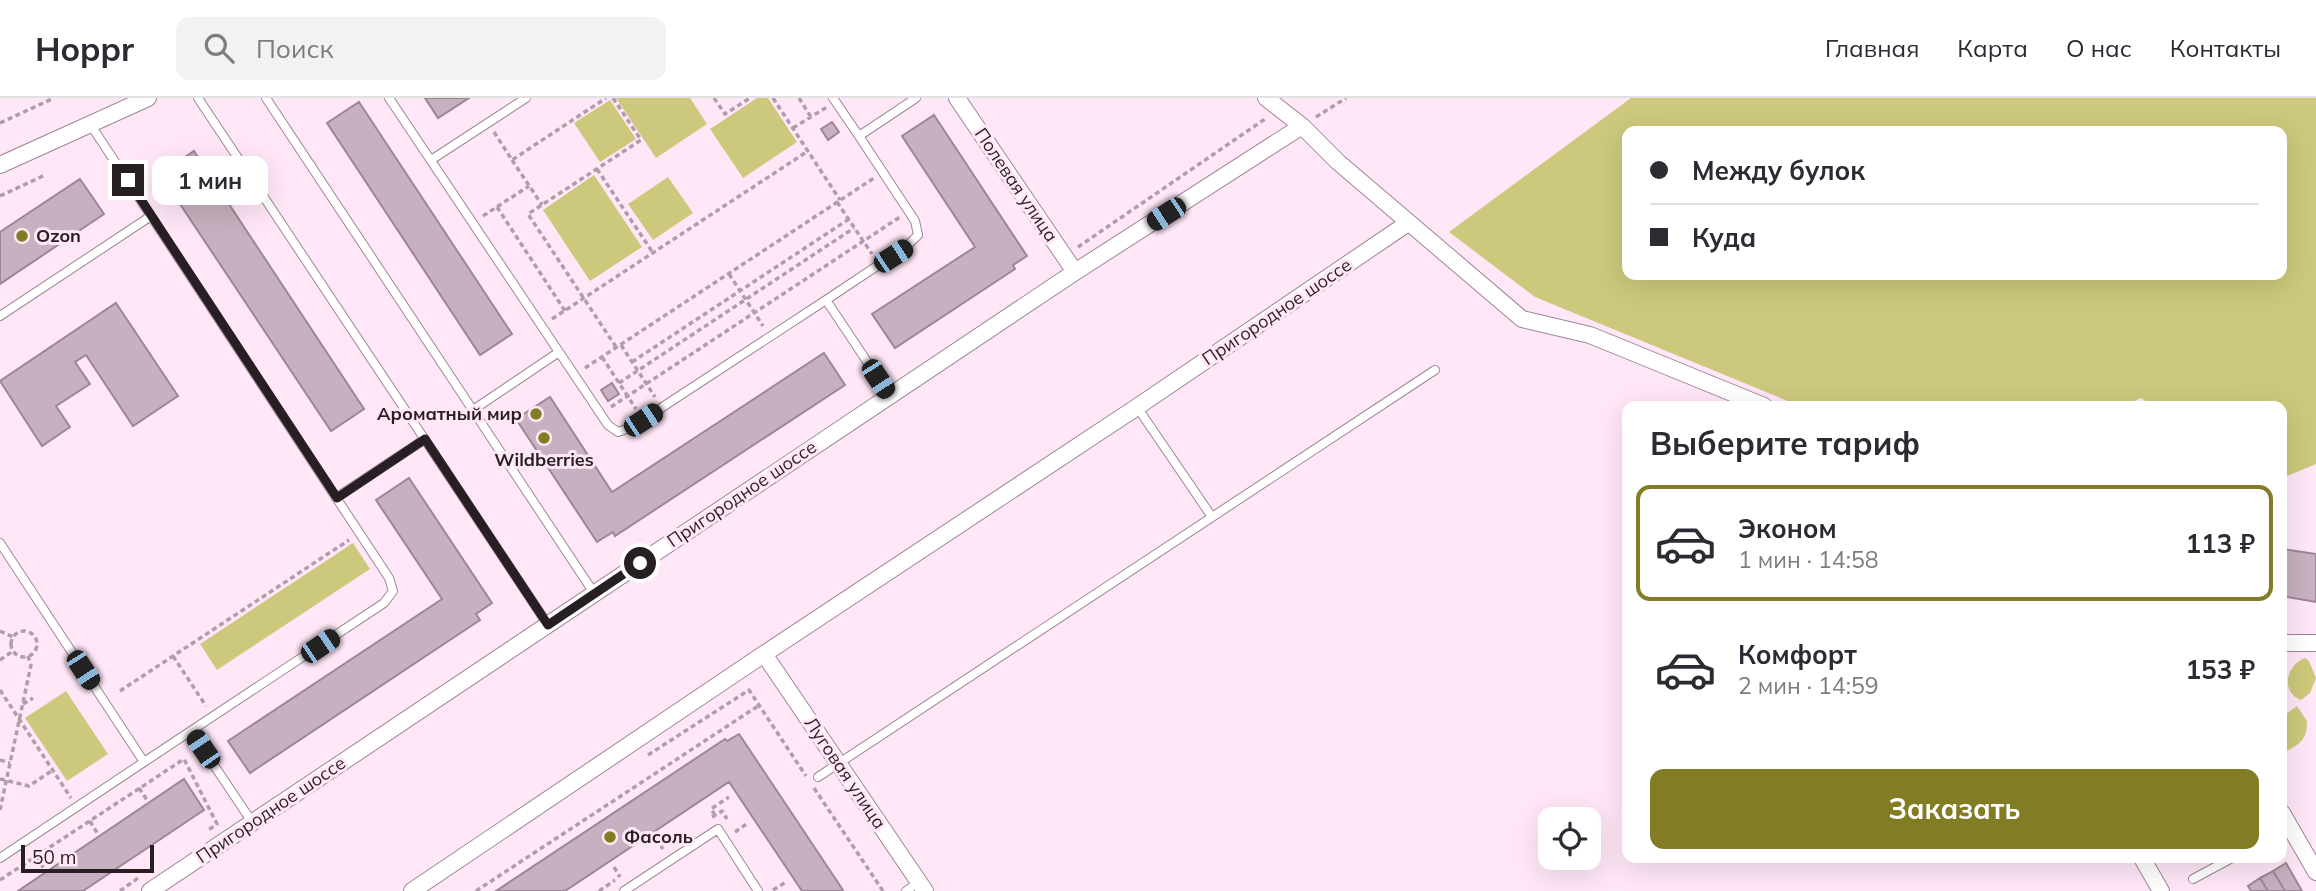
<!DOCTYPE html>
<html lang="ru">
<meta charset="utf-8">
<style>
body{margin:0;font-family:Mulish,sans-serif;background:#f2f2f3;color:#2b2b33;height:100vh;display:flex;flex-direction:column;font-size:26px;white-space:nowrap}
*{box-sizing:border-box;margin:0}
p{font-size:23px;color:#7c7c81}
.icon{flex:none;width:38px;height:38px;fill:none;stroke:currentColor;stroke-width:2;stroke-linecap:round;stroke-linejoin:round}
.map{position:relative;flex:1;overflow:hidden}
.details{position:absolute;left:1622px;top:303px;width:665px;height:462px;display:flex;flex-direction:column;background:#fff;border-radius:14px;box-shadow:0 7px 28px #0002}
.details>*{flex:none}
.banner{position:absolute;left:1622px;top:28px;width:665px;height:154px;border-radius:14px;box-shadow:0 7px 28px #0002;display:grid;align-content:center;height:154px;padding:0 28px;background:#fff}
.tools{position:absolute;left:1538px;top:709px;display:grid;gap:14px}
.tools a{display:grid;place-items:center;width:63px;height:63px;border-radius:14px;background:#fff;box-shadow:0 7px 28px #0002;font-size:35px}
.scale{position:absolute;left:21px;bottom:18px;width:133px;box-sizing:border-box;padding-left:7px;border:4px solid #281f25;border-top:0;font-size:19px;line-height:24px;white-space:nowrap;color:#281f25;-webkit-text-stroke:5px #ffe7f7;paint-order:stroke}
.end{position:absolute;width:32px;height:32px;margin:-16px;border:9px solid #281f25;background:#fff;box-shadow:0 0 0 4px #fff}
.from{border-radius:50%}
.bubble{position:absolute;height:49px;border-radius:14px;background:#fff;box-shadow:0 7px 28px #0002;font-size:23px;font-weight:700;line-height:49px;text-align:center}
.car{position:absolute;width:21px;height:42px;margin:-21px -10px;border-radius:9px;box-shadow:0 0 5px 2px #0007;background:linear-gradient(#222 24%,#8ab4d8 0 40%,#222 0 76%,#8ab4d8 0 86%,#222 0)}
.banner b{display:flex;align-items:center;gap:24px;height:66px;font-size:26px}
.banner b+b{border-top:2px solid #e1e1e2}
.banner i{width:18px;height:18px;background:#2b2b33}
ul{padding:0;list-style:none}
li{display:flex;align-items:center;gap:21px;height:116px;margin:0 14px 10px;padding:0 14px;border:4px solid transparent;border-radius:14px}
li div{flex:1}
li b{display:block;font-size:26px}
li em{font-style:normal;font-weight:700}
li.current{border-color:#827d24}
li>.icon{width:63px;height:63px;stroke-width:1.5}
h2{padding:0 28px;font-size:32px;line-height:84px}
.button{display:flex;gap:14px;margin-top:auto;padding:14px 28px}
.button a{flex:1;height:80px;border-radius:14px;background:#827d24;color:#fff;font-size:28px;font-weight:700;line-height:80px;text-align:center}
header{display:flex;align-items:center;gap:42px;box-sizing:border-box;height:98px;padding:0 35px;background:#fff;border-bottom:2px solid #e1e1e2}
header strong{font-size:33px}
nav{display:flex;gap:38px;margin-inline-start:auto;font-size:24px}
.search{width:490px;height:63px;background:#f2f2f3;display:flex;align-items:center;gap:18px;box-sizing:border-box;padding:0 24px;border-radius:14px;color:#7c7c81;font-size:26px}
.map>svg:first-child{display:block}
</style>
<header>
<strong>Hoppr</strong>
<div class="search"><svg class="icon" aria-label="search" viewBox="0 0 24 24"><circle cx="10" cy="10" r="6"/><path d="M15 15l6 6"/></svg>Поиск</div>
<nav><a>Главная</a><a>Карта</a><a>О нас</a><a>Контакты</a></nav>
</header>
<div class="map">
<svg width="2316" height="793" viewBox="0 0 2316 793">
<rect width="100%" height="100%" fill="#ffe7f7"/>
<path fill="#ccc97c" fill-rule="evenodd" d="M616,0h74l17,26 -51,34z
M757,0h11l29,44 -54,36 -33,-49z
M1631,0h685v366l-29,12 -5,5v-75h-129l-12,-8 -18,8h-323l-265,-109 -86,-65zM1628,33h654v144h-654z
M610,2l26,39 -36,23 -26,-39z
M594,77l48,72 -52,34 -47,-71z
M668,79l25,36 -40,27 -25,-36z
M353,445l17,26 -153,101 -17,-26z
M2305,560l4,3 7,17 -6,15 -9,7c-21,-8 -15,-35 4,-42z
M66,593l42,63 -41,27 -42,-63z
M2297,608l10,15c0,19 -6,22 -22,31l-3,-6v-29z"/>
<path fill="#c7b0bf" stroke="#9d8796" stroke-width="2" d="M425,0h44l-31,20z
M359,4l153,232 -32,21 -153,-232z
M934,17l93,141 -14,9 2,4 -120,79 -23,-34 103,-67 -73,-111z
M832,24l7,10 -11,8 -7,-11z
M194,53l170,258 -33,22 -171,-257z
M80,81l24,35 -104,70v-52z
M116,205l62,93 -45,30 -47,-71 -11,7 15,22 -34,22 14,21 -28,19 -42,-65z
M824,255l21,32 -230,151 -2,-4 -16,10 -81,-123 34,-22 62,95z
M612,285l7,11 -11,7 -7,-11z
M409,380l83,125 -16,11 4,6 -230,153 -22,-32 214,-142 -66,-99z
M2282,451l34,5v48l-34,-6z
M739,636l104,156 -2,1h-39l-73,-109 -164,109h-69l229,-152 2,2z
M184,681l20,31 -121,81h-65z
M2286,765l16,28h-17l-12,-20z
M2273,773l12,20h-17l-8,-13z
M2260,780l8,13h-17l-3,-5z"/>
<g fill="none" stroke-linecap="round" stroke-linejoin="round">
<defs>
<path id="lane" d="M198,0l350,527
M266,0l328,495
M389,0l170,254 -86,58
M833,0l26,38
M431,62l95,-62
M826,202l81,-54 11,-11 -3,-14 -56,-85 57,-38
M0,218l151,-100 -61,-92
M559,254l49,73 10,7 14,-5 194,-127 64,96
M1137,309l75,110
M336,400l89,-59
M0,445l144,219 -144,96
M191,633l61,91
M144,664l240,-159 9,-12 -4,-13 -238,-362
M818,679l617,-407
M2193,781l39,-21
M624,793l94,-62 40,62
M906,793l13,-9"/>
<path id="street" d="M957,0l118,174
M1266,0l36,28 36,36 184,157 68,16 174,71
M0,67l148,-67
M2282,545h34
M764,556l161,237
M2282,715l34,59
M2142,760l19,33
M150,793l925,-619 227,-146
M412,793l352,-237 373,-247 271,-184"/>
</defs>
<use href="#lane" stroke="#9c8695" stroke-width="10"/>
<use href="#street" stroke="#9c8695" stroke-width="18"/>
<path stroke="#b09daa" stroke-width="3.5" stroke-dasharray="5 3.5" stroke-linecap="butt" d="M613,0l28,42 -113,74 88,133
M714,0l11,16 25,-16
M773,0l67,102
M799,0l12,19
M1316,19l30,-19
M0,25l54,-25
M793,30l34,-21
M494,34l18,28 94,-62
M512,62l30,45
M597,71l56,84
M0,98l45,-21
M837,104l35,52
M497,109l68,104
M483,118l46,-30
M1078,149l187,-128
M729,176l34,52
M552,221l256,-168
M621,247l34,52
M602,259l34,52
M632,264l217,-143
M585,270l289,-190
M619,285l235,-155
M611,309l289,-190
M0,533l13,6
M11 546a13 13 0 1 1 26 0a13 13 0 1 1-26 0Z
M173,558l33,50
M0,562l13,-9
M0,592l71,108
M120,593l229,-151
M23,606l10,-6
M648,657l101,-65 57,86
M0,662l10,3
M0,681l29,7 24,-16
M139,690l10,15
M814,690l69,103
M0,712l31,-145 -3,-9
M715,717l-4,-6 18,-12
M712,719l10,-6 5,8
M90,723l9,15
M735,734l13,-9
M656,741l7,10
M36,758l10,16
M614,769l6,10
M0,782l184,-121 33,65 -9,6
M773,792l13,-8
M120,793l18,-13
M476,793l282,-185
M599,793l16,-11"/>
<use href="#lane" stroke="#fff" stroke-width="8"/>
<use href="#street" stroke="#fff" stroke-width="16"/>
</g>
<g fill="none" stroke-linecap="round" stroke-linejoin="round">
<path stroke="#281f25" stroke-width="9" d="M128,82l209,318 88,-59 123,186 92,-62"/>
</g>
<g fill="#827d24" stroke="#ffe7f7" stroke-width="2.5">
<circle cx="22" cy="138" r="7"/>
<circle cx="536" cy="316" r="7"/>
<circle cx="544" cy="340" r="7"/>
<circle cx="610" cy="739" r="7"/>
</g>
<g text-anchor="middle" stroke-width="6" stroke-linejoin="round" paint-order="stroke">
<g font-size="18" fill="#281f25" stroke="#ffe7f7">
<text transform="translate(1016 87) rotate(56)" y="6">Полевая улица</text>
<text transform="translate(1277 214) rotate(-34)" y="6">Пригородное шоссе</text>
<text transform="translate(742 396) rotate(-34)" y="6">Пригородное шоссе</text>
<text transform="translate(845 675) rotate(56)" y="6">Луговая улица</text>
<text transform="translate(271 712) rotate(-34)" y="6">Пригородное шоссе</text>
</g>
<g font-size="18" font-weight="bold" fill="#281f25" stroke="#ffe7f7" text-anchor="start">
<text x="36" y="144">Ozon</text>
<text x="522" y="322" text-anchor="end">Ароматный мир</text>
<text x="544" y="368" text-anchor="middle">Wildberries</text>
<text x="624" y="745">Фасоль</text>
</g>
</g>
</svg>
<div class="tools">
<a><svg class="icon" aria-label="locate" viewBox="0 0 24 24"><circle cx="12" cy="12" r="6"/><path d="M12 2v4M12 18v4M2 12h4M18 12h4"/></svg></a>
</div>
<div class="scale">50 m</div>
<i class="end from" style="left:640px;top:465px"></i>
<i class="end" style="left:128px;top:82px"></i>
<div class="bubble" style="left:152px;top:58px;width:116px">1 мин</div>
<i class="car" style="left:1166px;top:116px;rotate:237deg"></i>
<i class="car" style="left:893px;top:158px;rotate:57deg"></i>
<i class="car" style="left:878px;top:281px;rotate:147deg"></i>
<i class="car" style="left:643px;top:322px;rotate:57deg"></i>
<i class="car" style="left:320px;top:548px;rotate:56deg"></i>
<i class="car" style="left:83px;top:572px;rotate:147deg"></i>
<i class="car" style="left:203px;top:651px;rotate:326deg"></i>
<div class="banner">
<b><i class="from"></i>Между булок</b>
<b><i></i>Куда</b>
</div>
<section class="details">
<h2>Выберите тариф</h2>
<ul>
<li class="current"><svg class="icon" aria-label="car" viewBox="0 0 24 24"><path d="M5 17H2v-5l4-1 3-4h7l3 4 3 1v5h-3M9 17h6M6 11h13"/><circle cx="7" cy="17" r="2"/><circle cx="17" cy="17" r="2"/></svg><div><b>Эконом</b><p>1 мин · 14:58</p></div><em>113 ₽</em></li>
<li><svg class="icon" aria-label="car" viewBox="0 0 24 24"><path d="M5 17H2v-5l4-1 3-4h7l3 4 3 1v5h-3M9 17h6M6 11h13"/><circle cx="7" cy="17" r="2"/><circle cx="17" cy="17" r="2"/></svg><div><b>Комфорт</b><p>2 мин · 14:59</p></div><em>153 ₽</em></li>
</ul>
<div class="button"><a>Заказать</a></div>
</section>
</div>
